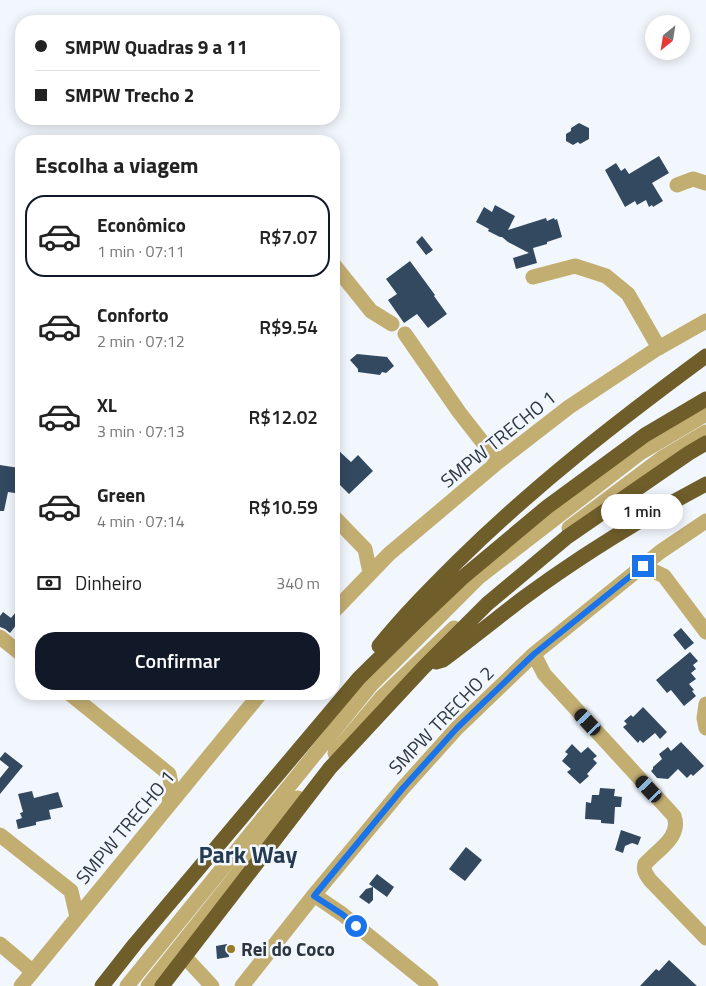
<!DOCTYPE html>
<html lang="pt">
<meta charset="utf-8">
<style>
body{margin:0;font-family:"Titillium Web",sans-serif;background:#f2f2f2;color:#222;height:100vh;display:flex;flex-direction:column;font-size:19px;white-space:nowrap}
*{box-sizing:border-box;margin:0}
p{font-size:16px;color:#767676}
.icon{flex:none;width:28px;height:28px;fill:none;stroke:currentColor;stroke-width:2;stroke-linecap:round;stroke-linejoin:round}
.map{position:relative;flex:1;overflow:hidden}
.panel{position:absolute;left:15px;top:135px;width:325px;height:565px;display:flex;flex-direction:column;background:#fff;border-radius:20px;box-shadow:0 2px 12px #0003}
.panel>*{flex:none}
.hud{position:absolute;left:15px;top:15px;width:325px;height:110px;border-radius:20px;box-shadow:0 2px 12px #0003;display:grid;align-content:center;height:110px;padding:0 20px;background:#fff}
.needle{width:32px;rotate:210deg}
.fabs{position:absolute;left:645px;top:15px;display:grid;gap:10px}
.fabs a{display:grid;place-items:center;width:45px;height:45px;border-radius:50%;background:#fff;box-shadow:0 2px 12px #0003;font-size:25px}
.end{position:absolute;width:22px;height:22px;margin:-11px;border:6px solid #1a73e8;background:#fff;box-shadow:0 0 0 2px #fff}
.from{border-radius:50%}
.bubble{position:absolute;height:35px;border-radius:18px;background:#fff;box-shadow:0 2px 12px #0003;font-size:16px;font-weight:600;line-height:35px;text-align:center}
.car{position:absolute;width:15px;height:30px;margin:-15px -8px;border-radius:6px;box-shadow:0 0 4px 1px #0007;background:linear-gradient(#222 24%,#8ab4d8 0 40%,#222 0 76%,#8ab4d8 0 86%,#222 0)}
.hud b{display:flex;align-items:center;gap:18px;height:48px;font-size:19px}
.hud b+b{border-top:1px solid #e0e0e0}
.hud i{width:12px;height:12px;background:#222}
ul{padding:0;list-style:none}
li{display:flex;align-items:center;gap:15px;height:82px;margin:0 10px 8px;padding:0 10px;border:2px solid transparent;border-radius:20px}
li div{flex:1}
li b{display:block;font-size:19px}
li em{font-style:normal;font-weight:600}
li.on{border-color:#111827}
li>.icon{width:45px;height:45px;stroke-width:1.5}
h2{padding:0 20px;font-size:22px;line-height:60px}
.pay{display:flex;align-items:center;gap:12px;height:55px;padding:0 20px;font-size:19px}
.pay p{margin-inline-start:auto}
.cta{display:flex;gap:10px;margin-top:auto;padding:10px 20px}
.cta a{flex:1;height:58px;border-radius:20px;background:#111827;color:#fff;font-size:20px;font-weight:600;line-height:58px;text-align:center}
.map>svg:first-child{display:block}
</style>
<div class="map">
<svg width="706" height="986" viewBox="0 0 706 986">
<rect width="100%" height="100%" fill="#f2f7fd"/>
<path fill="#334960" d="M579,123l10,5v11l-9,5 -2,-2 -5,3 -7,-4v-7l5,-3v-3z
M659,156l10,17 -17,10 11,18 -10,6 -1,-2 -3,2 -3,-7 -9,5 -2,-4 -10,6 -20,-37 11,-7 5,8 4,-3 4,6z
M495,205l20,11 -7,14 38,-12 1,3 7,-3 1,2 2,-1 5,18 -15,5v2l-14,4 4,15 -21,6 -3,-11 16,-5 -21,-11 -6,-5h-2l-12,-6 1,-2 -13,-7 8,-15 8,5z
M422,236l11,14 -7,5 -10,-13z
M410,261l25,34 -1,1 13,18 -19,14 -11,-14 -13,9 -16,-23 9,-6 -11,-15z
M357,354l30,3 7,9 -8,7 -4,-1 -2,3 -22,-3v-3l-8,-9z
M339,451l12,11 7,-7 15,16 -24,23 -15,-15v-23z
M0,465l19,3 -4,25 -7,-1 -4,19h-4z
M21,606v13l-11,14 -5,-4 -5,-2v-11l3,-4 8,6z
M681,628l13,15 -9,7 -12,-15z
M690,652l8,9 -5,4 3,4 -5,4 5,6 -7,5 5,6 -2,1 4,5 -12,10 -13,-16 -4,3 -11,-13z
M643,707l24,25 -7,7 -5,-6 -12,10 -3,-3 -2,3 -15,-16 4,-3 -3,-3 7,-6 2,2z
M681,742l23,24 -11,10 -2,-2 -4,4 -9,-9 -10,10 -11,-1 -6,-7 2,-2v-2l9,-8 -3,-5 9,-7 3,4z
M572,744l9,9 7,-6 9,9 -4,3 4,4 -10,11 2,2 -9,8 -13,-12 4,-3 -9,-8 6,-7 -3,-2z
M5,752l18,14 -23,28v-16l9,-11 -9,-7v-2z
M600,788l15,1 -1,7 8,1 -1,10h-6l-1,17 -13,-1v-3l-16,-1 1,-17 5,1 1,-8h7z
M32,791l2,7 24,-6 5,15 -14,3 2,9 -15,3v3l-18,4 -2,-9 6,-2 -2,-5 3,-1 -5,-18z
M621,830l20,7 -3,8 -6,-2 -7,3 -2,7 -8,-3z
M466,847l16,13 -17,21 -16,-12z
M377,874l17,13 -7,10 -14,-10v13l-4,4 -10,-7 7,-8 7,-2 -4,-3z
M227,944l2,13 -12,2 -1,-13z
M669,960l28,26h-57l16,-17 3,2z"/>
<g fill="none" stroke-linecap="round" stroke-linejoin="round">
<path stroke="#c3ae72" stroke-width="15" d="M677,185l16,-6 13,4
M334,265l37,46 21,13
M533,277l42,-11 31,10 22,18 31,54
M405,334l54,78 39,50
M334,517l31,32 5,24
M569,528l93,-70 44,-26
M643,566l21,10 42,56
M334,611l55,-57 109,-92 71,-55 86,-57 51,-29
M0,637l21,17
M534,654l10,20 130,142c8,21 -17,34 -29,48 -2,7 1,10 5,16l56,58
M70,694l99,80 2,10 -2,21
M706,704l-2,14 2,10
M335,753l46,-55 73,-70
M0,835l71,56 6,26
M314,895l28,19 89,72
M0,944l32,27
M185,957l27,29
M21,986l239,-292
M127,986l244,-301 108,-108 161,-124 66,-39
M148,986l150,-188
M242,986l72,-91 89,-107 54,-60 77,-74 126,-102 46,-31"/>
<path stroke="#6f5e2a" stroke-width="15" d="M379,646c24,-30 51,-57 78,-84 77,-76 162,-142 249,-206
M436,662l7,-2c27,-20 53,-41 79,-61 58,-43 120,-81 184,-115
M102,986l33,-42 224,-266 58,-57 45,-43 85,-71 98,-72 61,-36
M162,986l168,-218 93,-100 64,-64 80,-67 122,-84 17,-10"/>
</g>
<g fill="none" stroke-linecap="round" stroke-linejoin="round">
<path stroke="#1a73e8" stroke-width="6" d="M356,926l-14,-12 -28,-18 89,-108 54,-60 77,-74 109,-88"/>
</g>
<circle fill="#977c24" stroke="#f2f7fd" stroke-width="2" cx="231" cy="949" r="5"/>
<g text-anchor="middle" stroke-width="5" stroke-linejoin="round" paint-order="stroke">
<g font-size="19" fill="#2c3641" stroke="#f2f7fd">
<text transform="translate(498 439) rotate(-39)" y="7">SMPW TRECHO 1</text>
<text transform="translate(441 720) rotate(-46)" y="7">SMPW TRECHO 2</text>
<text transform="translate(125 827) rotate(-50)" y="7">SMPW TRECHO 1</text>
</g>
<g font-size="19" font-weight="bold" fill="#2c3641" stroke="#f2f7fd" text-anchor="start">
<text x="241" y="956">Rei do Coco</text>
</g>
<g font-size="24" font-weight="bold" fill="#253b51" stroke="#f2f7fd">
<text x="248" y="863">Park Way</text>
</g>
</g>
</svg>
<div class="fabs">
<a><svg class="needle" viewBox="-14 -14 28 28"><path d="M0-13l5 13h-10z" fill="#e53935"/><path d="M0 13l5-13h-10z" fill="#767676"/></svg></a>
</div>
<i class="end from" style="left:356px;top:926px"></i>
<i class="end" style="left:643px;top:566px"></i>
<div class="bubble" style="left:601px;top:494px;width:82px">1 min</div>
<i class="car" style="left:588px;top:722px;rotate:317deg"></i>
<i class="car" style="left:649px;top:789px;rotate:317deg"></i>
<div class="hud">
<b><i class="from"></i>SMPW Quadras 9 a 11</b>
<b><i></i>SMPW Trecho 2</b>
</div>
<section class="panel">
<h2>Escolha a viagem</h2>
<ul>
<li class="on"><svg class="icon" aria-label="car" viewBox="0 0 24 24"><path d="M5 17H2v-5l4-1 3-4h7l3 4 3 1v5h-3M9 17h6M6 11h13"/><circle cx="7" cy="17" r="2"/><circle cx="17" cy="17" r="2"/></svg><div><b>Econômico</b><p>1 min · 07:11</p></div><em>R$7.07</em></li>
<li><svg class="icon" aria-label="car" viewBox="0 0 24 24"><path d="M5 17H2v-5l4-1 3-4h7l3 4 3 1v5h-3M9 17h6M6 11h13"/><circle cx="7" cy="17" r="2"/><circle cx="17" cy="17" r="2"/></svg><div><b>Conforto</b><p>2 min · 07:12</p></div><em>R$9.54</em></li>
<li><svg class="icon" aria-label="car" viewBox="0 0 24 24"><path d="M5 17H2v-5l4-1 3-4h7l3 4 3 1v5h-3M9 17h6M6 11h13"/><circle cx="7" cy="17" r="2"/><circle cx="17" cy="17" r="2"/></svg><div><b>XL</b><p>3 min · 07:13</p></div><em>R$12.02</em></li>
<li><svg class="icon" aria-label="car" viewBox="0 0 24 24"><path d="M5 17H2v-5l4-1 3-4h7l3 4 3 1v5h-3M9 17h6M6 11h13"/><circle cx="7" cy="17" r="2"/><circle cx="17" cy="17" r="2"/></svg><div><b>Green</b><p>4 min · 07:14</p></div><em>R$10.59</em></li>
</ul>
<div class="pay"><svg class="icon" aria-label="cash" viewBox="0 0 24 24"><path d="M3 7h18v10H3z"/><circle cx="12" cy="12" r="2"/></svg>Dinheiro<p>340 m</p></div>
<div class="cta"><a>Confirmar</a></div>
</section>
</div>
